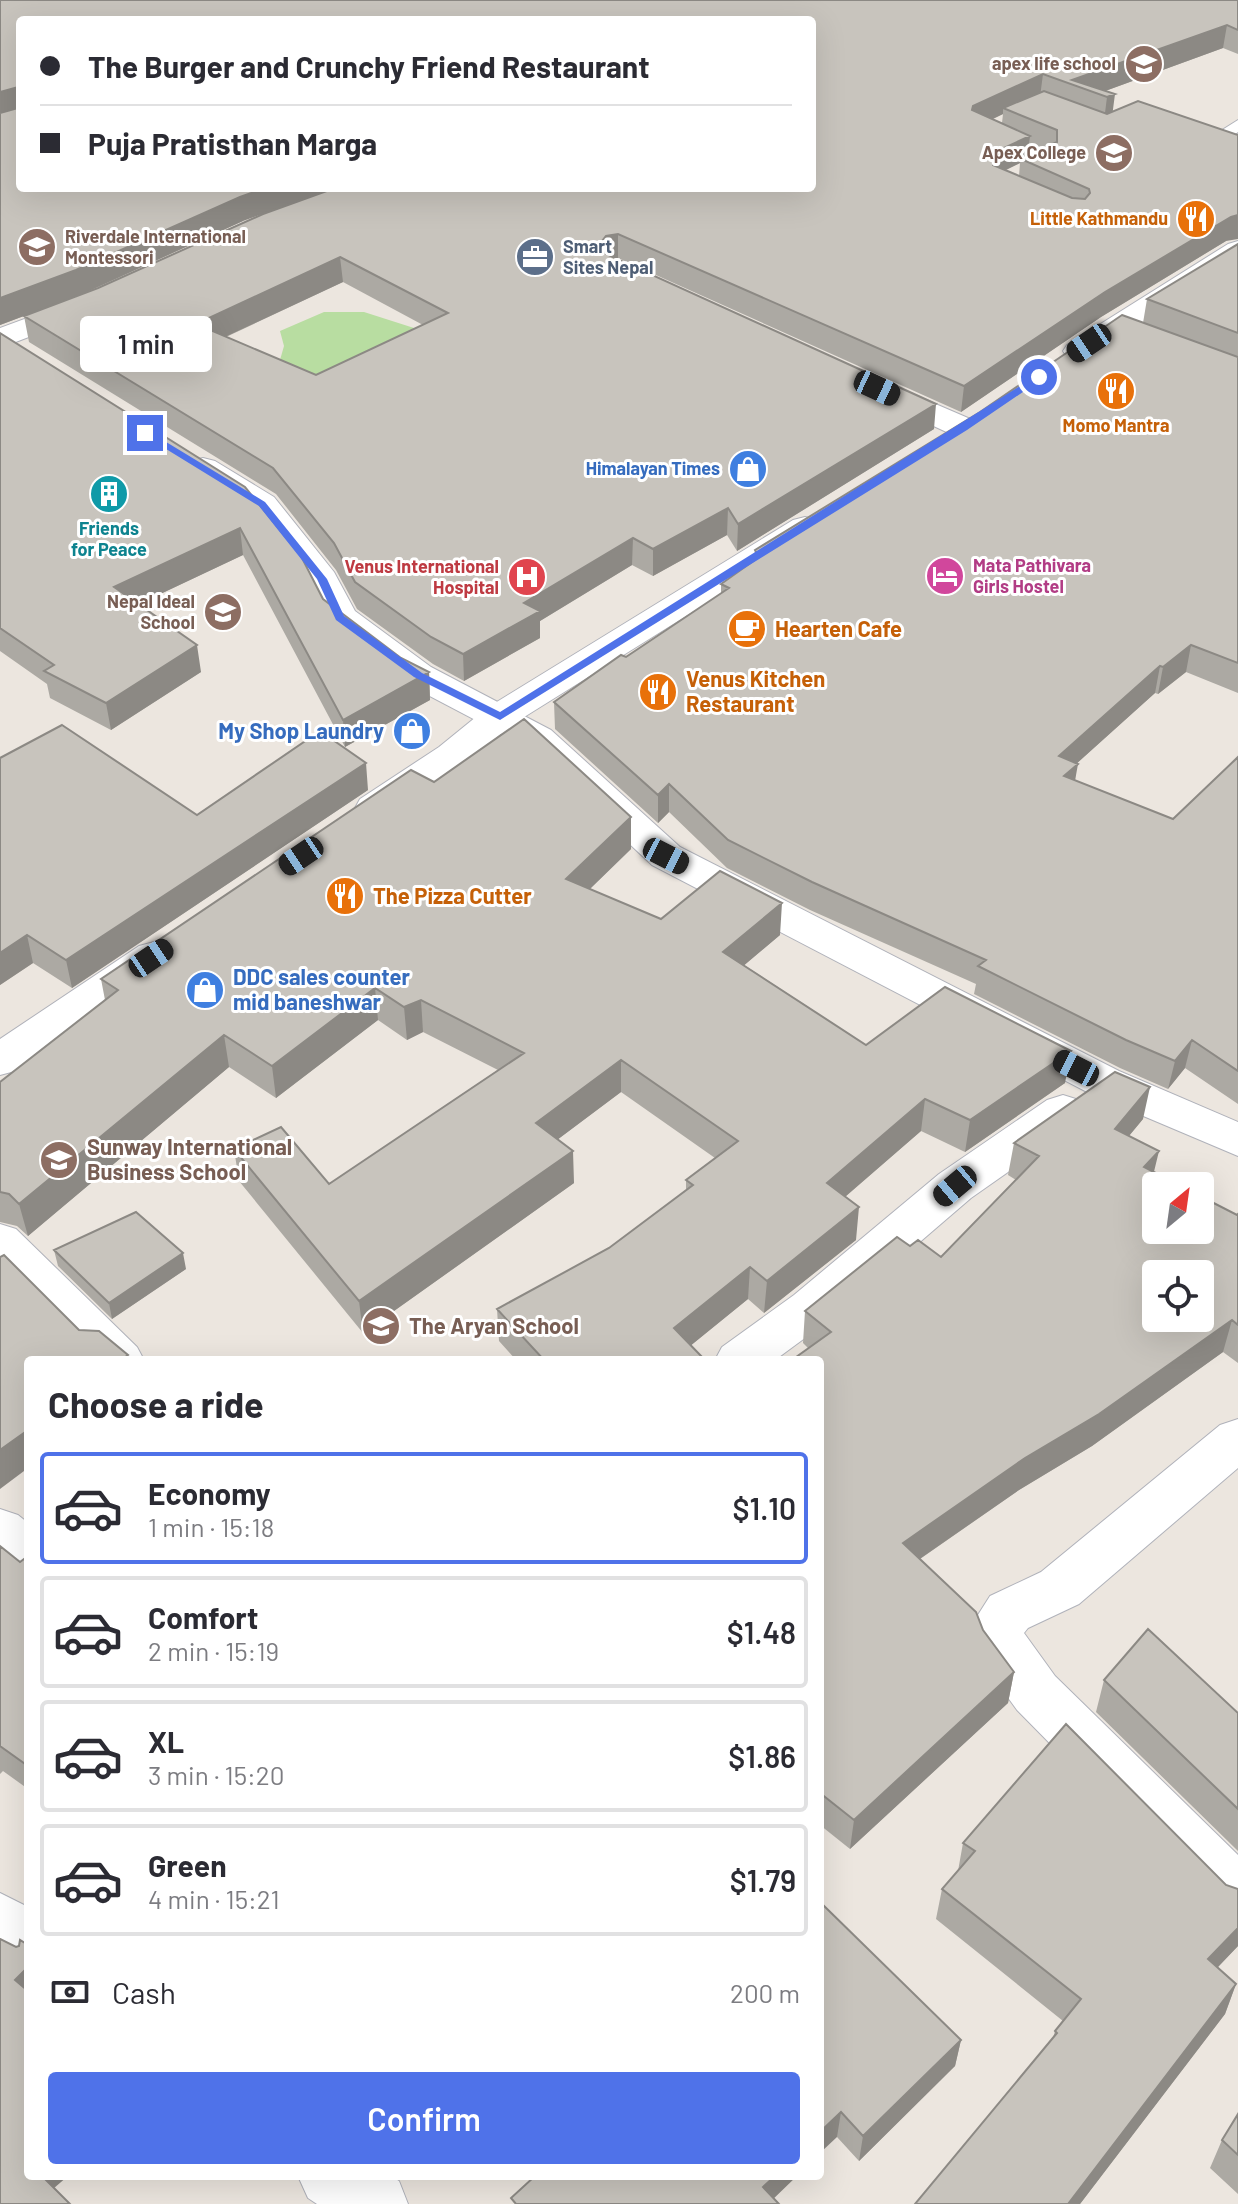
<!DOCTYPE html>
<meta charset="utf-8">
<style>
body{margin:0;font-family:Barlow,sans-serif;background:#f2f2f3;color:#2b2b33;height:100vh;display:flex;flex-direction:column;font-size:30px;white-space:nowrap}
*{box-sizing:border-box;margin:0}
p{font-size:26px;color:#7c7c81}
.icon{flex:none;width:44px;height:44px;fill:none;stroke:currentColor;stroke-width:2;stroke-linecap:round;stroke-linejoin:round}
.map{position:relative;flex:1;overflow:hidden}
.sheet{position:absolute;left:24px;top:1356px;width:800px;height:824px;display:flex;flex-direction:column;background:#fff;border-radius:8px;box-shadow:0 8px 32px #0002}
.sheet>*{flex:none}
.guide{position:absolute;left:16px;top:16px;width:800px;height:176px;border-radius:8px;box-shadow:0 8px 32px #0002;display:grid;align-content:center;height:176px;padding:0 24px;background:#fff}
.needle{width:52px;rotate:29deg}
.tools{position:absolute;left:1142px;top:1172px;display:grid;gap:16px}
.tools a{display:grid;place-items:center;width:72px;height:72px;border-radius:8px;background:#fff;box-shadow:0 8px 32px #0002;font-size:40px}
.end{position:absolute;width:36px;height:36px;margin:-18px;border:10px solid #4f72e9;background:#fff;box-shadow:0 0 0 4px #fff}
.from{border-radius:50%}
.bubble{position:absolute;height:56px;border-radius:8px;background:#fff;box-shadow:0 8px 32px #0002;font-size:26px;font-weight:600;line-height:56px;text-align:center}
.car{position:absolute;width:24px;height:48px;margin:-24px -12px;border-radius:10px;box-shadow:0 0 6px 2px #0007;background:linear-gradient(#222 24%,#8ab4d8 0 40%,#222 0 76%,#8ab4d8 0 86%,#222 0)}
.guide b{display:flex;align-items:center;gap:28px;height:76px;font-size:30px}
.guide b+b{border-top:2px solid #e1e1e2}
.guide i{width:20px;height:20px;background:#2b2b33}
ul{padding:0;list-style:none}
li{display:flex;align-items:center;gap:24px;height:112px;margin:0 16px 12px;padding:0 8px;border:4px solid #e1e1e2;border-radius:8px}
li div{flex:1}
li b{display:block;font-size:30px}
li em{font-style:normal;font-weight:600}
li.selected{border-color:#4f72e9}
li>.icon{width:72px;height:72px;stroke-width:1.5}
h2{padding:0 24px;font-size:36px;line-height:96px}
.pay{display:flex;align-items:center;gap:20px;height:88px;padding:0 24px;font-size:30px}
.pay p{margin-inline-start:auto}
.action{display:flex;gap:16px;margin-top:auto;padding:16px 24px}
.action a{flex:1;height:92px;border-radius:8px;background:#4f72e9;color:#fff;font-size:32px;font-weight:600;line-height:92px;text-align:center}
.map>svg:first-child{display:block}
</style>
<div class="map">
<svg width="1238" height="2204" viewBox="0 0 1238 2204">
<rect width="100%" height="100%" fill="#ece6df"/>
<path fill="#b8dda1" d="M324,312h40l75,24 51,67 -214,-29 8,-28 -4,-15z"/>
<g fill="none" stroke-linecap="round" stroke-linejoin="round">
<defs>
<path id="service" d="M1238,120v12l-12,9 12,6v10l-24,-8 -5,-9 2,-3z"/>
<path id="minor" d="M84,297l10,3 5,6 -5,6 -94,36v-20z
M882,381l93,40 5,7 -5,7 -11,3 -11,-3 -82,-38 -5,-7 5,-7z
M203,458l12,3 59,36 60,75 21,39 76,56 120,63 129,117 439,224 119,51v34l-149,-63 -437,-228 -127,-119 -120,-63 -77,-59 -22,-43 -56,-70 -59,-36 -4,-7 4,-7z
M1063,1095l16,5 6,11 -6,11 -108,76 -143,123 -53,39h-60l7,-13 72,-52 145,-121 108,-74z
M0,1224l16,5 121,118 7,13h-55l-89,-90z
M1238,1419v49l-159,136 -51,24 -4,5 31,43 183,179v66l-21,-8 -200,-203 -37,-51 -11,-30 21,-33 51,-24 179,-147z
M0,1509l18,6 10,8v54l-18,-7 -10,-8z
M0,1893l28,14v66l-28,-14z
M298,2176h92l9,5 9,23h-91l-9,-6z"/>
<path id="secondary" d="M1238,241v22l-149,94 -11,3 -11,-3 -4,-6 4,-6 161,-101z
M805,517l12,3 5,7 -5,7 -304,190 -48,39 -77,54 -14,3 -14,-3 -5,-9 5,-9 79,-52 48,-39 306,-188z
M154,942l15,4 6,10 -6,10 -154,105 -15,4v-36l139,-93z"/>
</defs>
<use href="#service" stroke="#b0b2ba" stroke-width="2"/>
<use href="#minor" stroke="#b0b2ba" stroke-width="2"/>
<use href="#secondary" stroke="#b0b2ba" stroke-width="2"/>
<use href="#service" fill="#fff" fill-rule="evenodd"/>
<use href="#minor" fill="#fff" fill-rule="evenodd"/>
<use href="#secondary" fill="#fff" fill-rule="evenodd"/>
</g>
<path fill="#aca9a3" fill-rule="evenodd" d="M0,0h1238v54l-15,-6 -118,43 7,21 114,129 -125,76 -140,95 -343,-154 -2,1 318,170 -197,122 -10,-16 -74,41 -21,-11 -92,56v17l-76,43 -31,-17 -76,-55 -21,-39 -60,-76 -247,-152 -5,-26 26,-10 -50,19zM20,20l792,168 -725,104 156,-71zM1003,114l-1,9 -9,-4zM1029,144l13,5 -15,7zM1020,163l-1,13 -13,-6zM343,282l80,43 -107,50 -90,-38z
M1238,244v449l-52,-21 -28,22 -3,-1 -79,71 -1,16 98,39 65,-62v347l-53,-36 -17,21 -48,-21 -146,-74 2,-10 -166,-74 -83,-42 -58,-56 -11,11 -103,-94 -1,-27 72,-45 95,-63v-10l33,-24 1,-10 388,-227 4,-24z
M0,333l245,154 78,112 78,59 28,14 1,28 -85,47 -102,-192 -104,49 62,68 -90,58 -61,-32 -3,-14 -47,-33z
M0,758l197,57 171,-25 -296,198 -39,-25 -33,22z
M434,782l197,35v32l-41,40 71,30 119,16 -36,30 122,80 199,38 -100,69 -44,-21 -76,66 11,43 -92,73 -16,-14 -57,46 14,15h-189l-17,-19 -2,-32 112,-61 77,-58v-10l29,-22 -94,-66 -63,47 16,44 -211,150 -124,-152 -5,-32 95,35 169,-114 -75,-38 -16,8 -29,-20 -102,78 -47,-31 -201,169 -11,-10 -17,-4v-140l105,-82 -4,-21z
M1143,1119l-14,17 25,36 83,43 1,-1v149l-15,-11 -131,94 -73,44 -99,69 63,71 31,42 -6,31 -158,146 -30,-24v-465l-17,-17 2,-32 105,-65 31,11 75,-77 -8,-5 6,-32z
M54,1250l132,19 -74,50 -54,-53z
M0,1546l20,16 8,-6v233l-25,-18 -3,3z
M1104,1680l134,33v138l-142,-139z
M963,1843l263,42 12,4v57l-21,22 19,16 -11,30 -145,190h-165l138,-166 2,-7 8,-10 -127,-102 6,-30 16,-18z
M820,1902l141,138 -6,26 -96,95 -22,-24z
M1238,2114v80l-28,-26 12,-28z"/>
<path fill="#8c8984" d="M1227,25l-4,23 -126,46 -25,-14z
M1043,74l-3,23 -37,11v6l-32,15 1,-19 1,-4z
M18,87l2,24 -20,6v-25z
M1115,94l-3,23 -8,4 3,-24z
M1030,136l-3,24 -6,-1 -1,4 -29,14 2,-24z
M265,188h69l-91,33 -163,74 -80,30v-27l240,-101z
M1238,215v24l-12,2 -125,76 -140,95 3,-26 141,-94 126,-75z
M618,234v24l-12,3 -7,-16 7,-9z
M340,257l3,25 -144,67 -3,-25z
M936,404l-2,25 -197,122 1,-27z
M728,508l-1,27 -74,41v-27z
M240,528l3,27 -125,59 -4,-27z
M633,538l-1,27 -92,56v17l-76,43 -1,-27 61,-51z
M197,645l4,27 -90,58 -5,-27z
M1191,645l-5,27 -28,22 5,-27z
M1160,666l-5,27 -100,90 4,-27z
M429,672l1,28 -85,47 -2,-27z
M366,763l2,27 -296,198 -6,-28z
M1078,764l-5,28 -9,-16z
M669,784v28l-11,11v-28z
M631,817v32l-64,62 -1,-32z
M782,903l-2,32 -58,49 1,-32z
M27,935l6,28 -33,22v-32z
M375,988l3,32 -102,78 -4,-32z
M421,1000l2,32 -16,8 -3,-33z
M224,1035l5,32 -201,169 -9,-32z
M1192,1040l-7,28 -17,21 7,-28z
M1071,1051l-6,32 -100,69 5,-32z
M621,1060v32l-84,63 -1,-32z
M1150,1087l-7,32 -35,42 7,-32z
M925,1099l-4,32 -97,84 3,-32z
M573,1151l1,32 -211,150 -4,-32z
M1159,1151l-8,33 -7,-17z
M859,1207l-3,33 -92,73 3,-32z
M183,1253l3,16 -74,50 -3,-16z
M750,1267l-2,32 -75,61 1,-32z
M1232,1320l-9,32 -131,94 -73,44 -121,84 5,-31 122,-85z
M28,1430v38l-28,21v-39z
M1014,1672l-6,31 -158,146 4,-29z
M1238,1928v18l-41,43 11,-30z
M28,1967v39l-13,-26z
M1236,1984l-11,30 -145,190h-12z
M961,2040l-6,26 -96,95 4,-25z
M841,2112l-4,25 -17,16v-21z
M38,2176h30l-22,19z
M775,2176h22l-29,28 -5,-17z"/>
<path fill="#c8c4bd" stroke="#8c8984" stroke-width="2" fill-rule="evenodd" d="M0,0h1238v30l-11,-5 -155,55 43,14 -8,3 -64,-23 -70,32 -1,4 58,26 -37,17v12l79,33 13,1 5,-6 -1,-4 -68,-30 36,-17v-12l-54,-22 41,-17 63,23 31,-13 100,34v80l-7,2 -126,75 -141,94 -346,-152 -12,2 -7,9 7,9 330,150 -198,120 -10,-16 -75,41 -20,-11 -109,65 16,8 -77,43 -32,-17 -76,-55 -21,-39 -61,-75 -249,-152 74,-28 165,-74 72,-26h477v-168h-792v168h245l-25,9 -164,73 -76,28v-185l18,-5v-21l-18,5zM340,257l108,56 -132,62 -120,-51z
M1238,244v89l-91,-34z
M1122,315l116,42v306l-47,-18 -28,22 -3,-1 -101,90 19,8 -14,12 109,43 65,-62v314l-46,-31 -17,21 -49,-21 -148,-74 8,-6 -174,-78 -84,-42 -59,-56 -11,11 -104,-93 67,-47 5,2 103,-69 -8,-4 38,-27 -4,-7 225,-138z
M0,333l245,154 56,69 22,43 78,59 28,14 -86,48 -103,-192 -126,59 83,58 -91,58 -62,-32 10,-6 -54,-37z
M524,719l107,98 -65,62 95,40 59,-48 62,32 -59,49 143,93 79,-58 126,64 -101,69 -45,-21 -98,84 32,24 -92,74 -17,-14 -76,61 31,32h-161l-47,-51 112,-61 84,-63 -7,-5 52,-39 -117,-81 -85,63 37,28 -214,150 -125,-152 47,-22 48,57 195,-131 -103,-53 -17,7 -29,-19 -103,78 -48,-31 -205,169 -10,-10 -9,-2v-110l118,-92 -17,-11 310,-209 23,12z
M62,725l135,90 123,-84 46,32 -300,197 -39,-25 -27,18v-195z
M1115,1072l35,15 -35,42 44,22 -15,16 37,19h-25v44h44v-34l37,19 1,-1v111l-6,-5 -133,94 -74,44 -122,85 73,69 7,18 31,42 -160,148 -34,-27v-433h-28l39,-28 -26,-21 92,-74 13,9 8,-6 23,17 98,-101 -25,-13zM1156,1274h44v44h-44z
M136,1212l47,41 -74,50 -55,-53z
M4,1255l75,75 20,1 29,24 -7,5h-93v70l-28,20v-193z
M0,1546l20,16 8,-6v210l-28,-20z
M1148,1629l90,84v96l-134,-129z
M1066,1724l160,161 12,4v39l-30,31 28,25 -168,220h-153l142,-171 -2,-2 26,-32 -139,-110 33,-38 -12,-8z
M820,1902l141,138 -98,96 -22,-24 -21,20z
M0,1939l16,8 3,-1 1,-6 8,5v22l-13,13 13,11v185h14l28,28h-70z
M1238,2114v41l-16,-15z
M535,2176h240l-12,11 16,17h-263l-5,-6z"/>
<path fill="#4f72e9" d="M1039,374l3,5 -75,51 -467,290 -86,-43 -78,-57 -19,-41 -58,-73 -119,-73 8,-2 117,71 62,77 17,37 78,57 78,39z"/>
<defs>
<symbol id="school-disc" viewBox="-11 -11 22 22"><circle r="9.5" fill="#8d6e63" stroke="#fff"/><path d="M0-5L7-2L0 1L-7-2ZM-4 1L0 2.5L4 1V4Q0 6-4 4Z" fill="#fff"/></symbol>
<symbol id="university-disc" viewBox="-11 -11 22 22"><circle r="9.5" fill="#8d6e63" stroke="#fff"/><path d="M0-5L7-2L0 1L-7-2ZM-4 1L0 2.5L4 1V4Q0 6-4 4Z" fill="#fff"/></symbol>
<symbol id="restaurant-disc" viewBox="-11 -11 22 22"><circle r="9.5" fill="#e8710a" stroke="#fff"/><path d="M-5-6h1v4h1v-4h1v4h1v-4h1v5L-1.5 .5V6h-2V.5L-5-1ZM5-6V6H3V1.5H1.5Q1.5-4 5-6Z" fill="#fff"/></symbol>
<symbol id="office-disc" viewBox="-11 -11 22 22"><circle r="9.5" fill="#5c6f8a" stroke="#fff"/><path d="M-6-3h4V-5.5h4V-3h4V5H-6ZM-1-4.5V-3h2v-1.5ZM-6 0V1H6V0Z" fill="#fff"/></symbol>
<symbol id="shop-disc" viewBox="-11 -11 22 22"><circle r="9.5" fill="#3f7fe0" stroke="#fff"/><path d="M-5-2.5h2.3a2.7 3.5 0 0 1 5.4 0H5L5.5 6h-11ZM-1.5-2.5h3a1.5 2.3 0 0 0-3 0Z" fill="#fff"/></symbol>
<symbol id="building-disc" viewBox="-11 -11 22 22"><circle r="9.5" fill="#0f9aa8" stroke="#fff"/><path d="M-4-6H4V6H1V3H-1V6H-4ZM-2.5-4.3h1.7v1.8h-1.7ZM.8-4.3h1.7v1.8H.8ZM-2.5-1h1.7V.8h-1.7ZM.8-1h1.7V.8H.8Z" fill="#fff"/></symbol>
<symbol id="hotel-disc" viewBox="-11 -11 22 22"><circle r="9.5" fill="#d1479c" stroke="#fff"/><path d="M-6-4.5h1.5V1H6V5H4.5V3h-9V5H-6ZM-4 0a1.8 1.8 0 1 1 3.6 0ZM.5 0V-2.5h3Q6-2.5 6 0Z" fill="#fff"/></symbol>
<symbol id="hospital-disc" viewBox="-11 -11 22 22"><circle r="9.5" fill="#e0444e" stroke="#fff"/><path d="M-5-5h3v3.5h4V-5h3V5h-3V1.5h-4V5h-3Z" fill="#fff"/></symbol>
<symbol id="cafe-disc" viewBox="-11 -11 22 22"><circle r="9.5" fill="#e8710a" stroke="#fff"/><path d="M-5.5-4.5H6V0H3Q3 3.5 0 3.5H-2.5Q-5.5 3.5-5.5 0ZM3-3.2v2h1.7v-2ZM-6 4.5H4V6H-6Z" fill="#fff"/></symbol>
</defs>
<g fill-rule="evenodd">
<use href="#school-disc" x="1122" y="42" width="44" height="44"/>
<use href="#university-disc" x="1092" y="131" width="44" height="44"/>
<use href="#restaurant-disc" x="1174" y="197" width="44" height="44"/>
<use href="#school-disc" x="15" y="225" width="44" height="44"/>
<use href="#office-disc" x="513" y="235" width="44" height="44"/>
<use href="#restaurant-disc" x="1094" y="369" width="44" height="44"/>
<use href="#shop-disc" x="726" y="447" width="44" height="44"/>
<use href="#building-disc" x="87" y="472" width="44" height="44"/>
<use href="#hotel-disc" x="923" y="554" width="44" height="44"/>
<use href="#hospital-disc" x="505" y="555" width="44" height="44"/>
<use href="#school-disc" x="201" y="590" width="44" height="44"/>
<use href="#cafe-disc" x="725" y="607" width="44" height="44"/>
<use href="#restaurant-disc" x="636" y="670" width="44" height="44"/>
<use href="#shop-disc" x="390" y="709" width="44" height="44"/>
<use href="#restaurant-disc" x="323" y="874" width="44" height="44"/>
<use href="#shop-disc" x="183" y="968" width="44" height="44"/>
<use href="#university-disc" x="37" y="1138" width="44" height="44"/>
<use href="#university-disc" x="359" y="1304" width="44" height="44"/>
</g>
<g text-anchor="middle" stroke-width="6" stroke-linejoin="round" paint-order="stroke">
<g font-size="18" font-weight="bold" fill="#785e54" stroke="#fff" text-anchor="end">
<text x="1116" y="70">apex life school</text>
<text x="1086" y="159">Apex College</text>
<text x="65" y="243" text-anchor="start">Riverdale International<tspan x="65" dy="21">Montessori</tspan></text>
<text x="195" y="608">Nepal Ideal<tspan x="195" dy="21">School</tspan></text>
</g>
<g font-size="18" font-weight="bold" fill="#c56008" stroke="#fff" text-anchor="end">
<text x="1168" y="225">Little Kathmandu</text>
<text x="1116" y="432" text-anchor="middle">Momo Mantra</text>
</g>
<g font-size="18" font-weight="bold" fill="#4e5e75" stroke="#fff" text-anchor="start">
<text x="563" y="253">Smart<tspan x="563" dy="21">Sites Nepal</tspan></text>
</g>
<g font-size="18" font-weight="bold" fill="#366cbe" stroke="#fff" text-anchor="end">
<text x="720" y="475">Himalayan Times</text>
</g>
<g font-size="18" font-weight="bold" fill="#0d838f" stroke="#fff">
<text x="109" y="535">Friends<tspan x="109" dy="21">for Peace</tspan></text>
</g>
<g font-size="18" font-weight="bold" fill="#b23c85" stroke="#fff" text-anchor="start">
<text x="973" y="572">Mata Pathivara<tspan x="973" dy="21">Girls Hostel</tspan></text>
</g>
<g font-size="18" font-weight="bold" fill="#be3a42" stroke="#fff" text-anchor="end">
<text x="499" y="573">Venus International<tspan x="499" dy="21">Hospital</tspan></text>
</g>
<g font-size="22" font-weight="bold" fill="#c56008" stroke="#fff" text-anchor="start">
<text x="775" y="637">Hearten Cafe</text>
<text x="686" y="687">Venus Kitchen<tspan x="686" dy="25">Restaurant</tspan></text>
<text x="373" y="904">The Pizza Cutter</text>
</g>
<g font-size="22" font-weight="bold" fill="#366cbe" stroke="#fff" text-anchor="end">
<text x="384" y="739">My Shop Laundry</text>
<text x="233" y="985" text-anchor="start">DDC sales counter<tspan x="233" dy="25">mid baneshwar</tspan></text>
</g>
<g font-size="22" font-weight="bold" fill="#785e54" stroke="#fff" text-anchor="start">
<text x="87" y="1155">Sunway International<tspan x="87" dy="25">Business School</tspan></text>
<text x="409" y="1334">The Aryan School</text>
</g>
</g>
</svg>
<div class="tools">
<a><svg class="needle" viewBox="-14 -14 28 28"><path d="M0-13l5 13h-10z" fill="#e53935"/><path d="M0 13l5-13h-10z" fill="#7c7c81"/></svg></a>
<a><svg class="icon" aria-label="locate" viewBox="0 0 24 24"><circle cx="12" cy="12" r="6"/><path d="M12 2v4M12 18v4M2 12h4M18 12h4"/></svg></a>
</div>
<i class="end from" style="left:1039px;top:377px"></i>
<i class="end" style="left:145px;top:433px"></i>
<div class="bubble" style="left:80px;top:316px;width:132px">1 min</div>
<i class="car" style="left:1089px;top:343px;rotate:236deg"></i>
<i class="car" style="left:877px;top:388px;rotate:115deg"></i>
<i class="car" style="left:301px;top:856px;rotate:236deg"></i>
<i class="car" style="left:666px;top:856px;rotate:117deg"></i>
<i class="car" style="left:151px;top:958px;rotate:56deg"></i>
<i class="car" style="left:1076px;top:1068px;rotate:297deg"></i>
<i class="car" style="left:955px;top:1186px;rotate:230deg"></i>
<div class="guide">
<b><i class="from"></i>The Burger and Crunchy Friend Restaurant</b>
<b><i></i>Puja Pratisthan Marga</b>
</div>
<section class="sheet">
<h2>Choose a ride</h2>
<ul>
<li class="selected"><svg class="icon" aria-label="car" viewBox="0 0 24 24"><path d="M5 17H2v-5l4-1 3-4h7l3 4 3 1v5h-3M9 17h6M6 11h13"/><circle cx="7" cy="17" r="2"/><circle cx="17" cy="17" r="2"/></svg><div><b>Economy</b><p>1 min · 15:18</p></div><em>$1.10</em></li>
<li><svg class="icon" aria-label="car" viewBox="0 0 24 24"><path d="M5 17H2v-5l4-1 3-4h7l3 4 3 1v5h-3M9 17h6M6 11h13"/><circle cx="7" cy="17" r="2"/><circle cx="17" cy="17" r="2"/></svg><div><b>Comfort</b><p>2 min · 15:19</p></div><em>$1.48</em></li>
<li><svg class="icon" aria-label="car" viewBox="0 0 24 24"><path d="M5 17H2v-5l4-1 3-4h7l3 4 3 1v5h-3M9 17h6M6 11h13"/><circle cx="7" cy="17" r="2"/><circle cx="17" cy="17" r="2"/></svg><div><b>XL</b><p>3 min · 15:20</p></div><em>$1.86</em></li>
<li><svg class="icon" aria-label="car" viewBox="0 0 24 24"><path d="M5 17H2v-5l4-1 3-4h7l3 4 3 1v5h-3M9 17h6M6 11h13"/><circle cx="7" cy="17" r="2"/><circle cx="17" cy="17" r="2"/></svg><div><b>Green</b><p>4 min · 15:21</p></div><em>$1.79</em></li>
</ul>
<div class="pay"><svg class="icon" aria-label="cash" viewBox="0 0 24 24"><path d="M3 7h18v10H3z"/><circle cx="12" cy="12" r="2"/></svg>Cash<p>200 m</p></div>
<div class="action"><a>Confirm</a></div>
</section>
</div>
